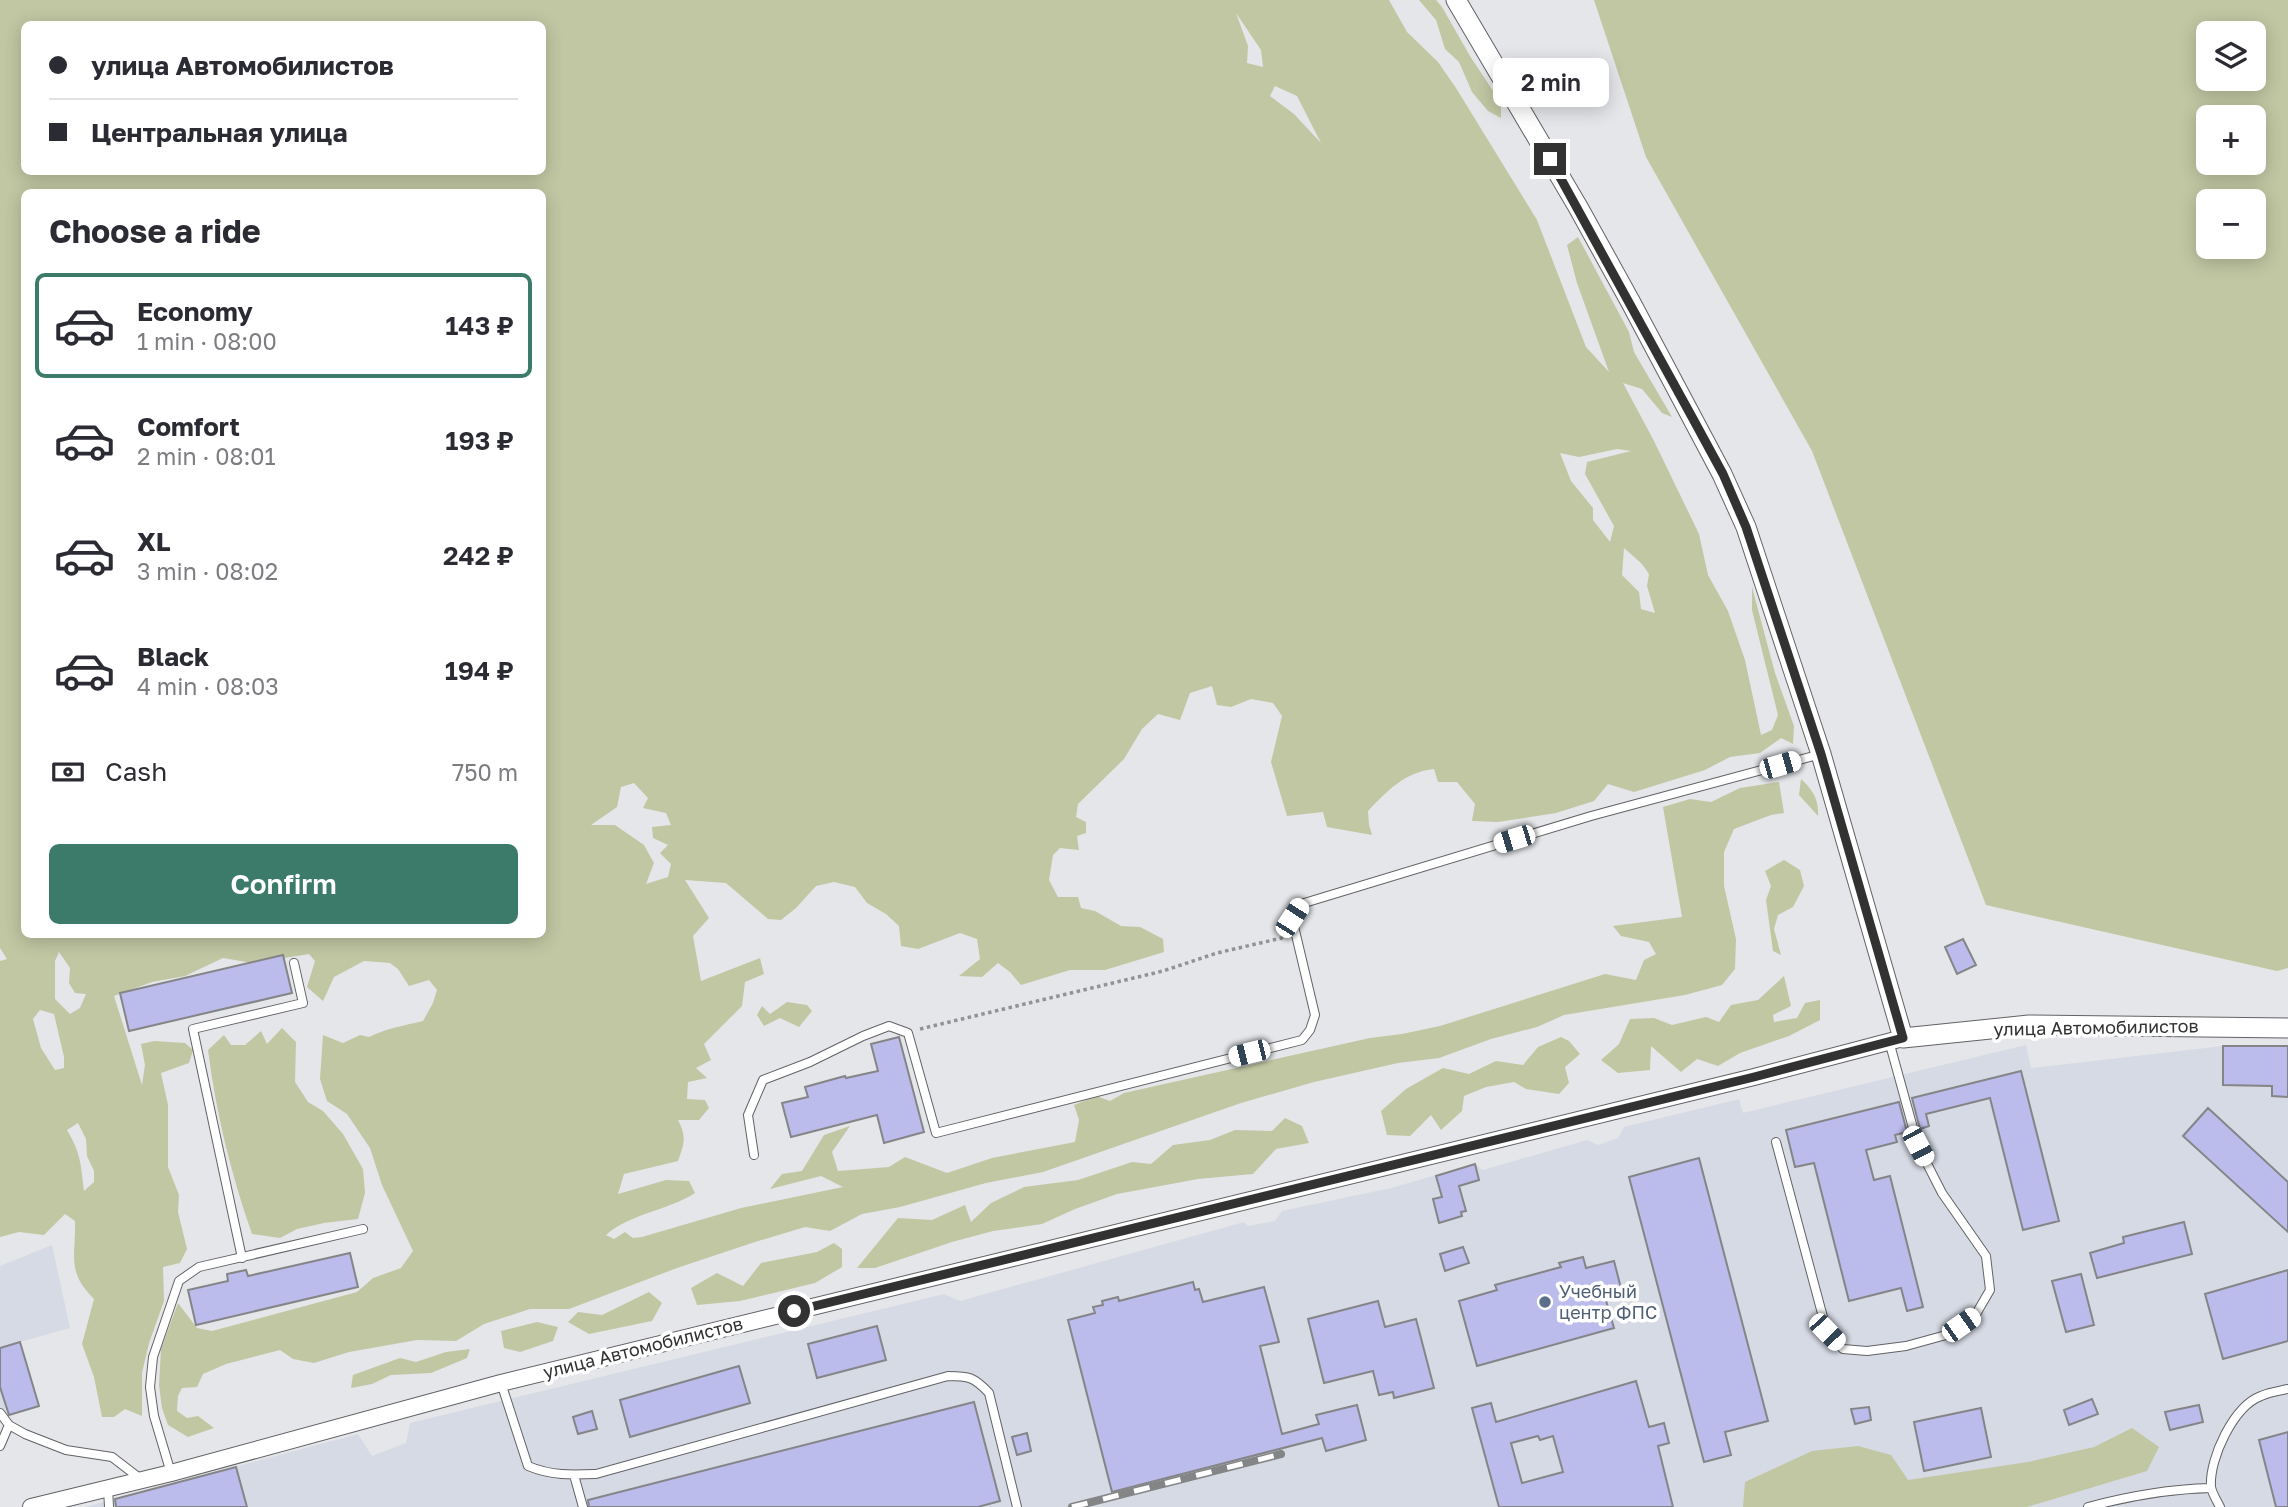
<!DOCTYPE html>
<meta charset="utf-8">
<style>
body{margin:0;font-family:"Golos Text",sans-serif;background:#f7f7f7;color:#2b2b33;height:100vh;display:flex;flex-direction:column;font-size:26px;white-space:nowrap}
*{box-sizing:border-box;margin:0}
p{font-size:23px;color:#7c7c81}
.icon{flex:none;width:38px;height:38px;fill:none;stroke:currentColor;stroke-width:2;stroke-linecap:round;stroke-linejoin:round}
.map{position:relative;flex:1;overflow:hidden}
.panel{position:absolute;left:21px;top:189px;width:525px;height:749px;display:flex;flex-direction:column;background:#fff;border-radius:10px;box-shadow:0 4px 18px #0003}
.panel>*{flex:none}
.hud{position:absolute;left:21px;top:21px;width:525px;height:154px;border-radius:10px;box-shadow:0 4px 18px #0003;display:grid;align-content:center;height:154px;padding:0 28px;background:#fff}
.controls{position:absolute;left:2196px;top:21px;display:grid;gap:14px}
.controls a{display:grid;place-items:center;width:70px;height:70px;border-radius:10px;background:#fff;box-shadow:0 4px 18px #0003;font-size:35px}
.end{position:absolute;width:32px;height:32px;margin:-16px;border:9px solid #323233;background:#fff;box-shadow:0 0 0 4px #fff}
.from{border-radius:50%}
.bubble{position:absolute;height:49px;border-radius:10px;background:#fff;box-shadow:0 4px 18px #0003;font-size:23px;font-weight:600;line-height:49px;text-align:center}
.car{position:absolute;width:21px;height:42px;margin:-21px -10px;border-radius:9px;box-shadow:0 0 5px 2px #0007;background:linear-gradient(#fff 24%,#345 0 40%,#fff 0 76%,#345 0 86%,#fff 0)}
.hud b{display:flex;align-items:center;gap:24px;height:66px;font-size:26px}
.hud b+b{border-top:2px solid #e1e1e2}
.hud i{width:18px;height:18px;background:#2b2b33}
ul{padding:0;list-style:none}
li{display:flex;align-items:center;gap:21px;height:105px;margin:0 14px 10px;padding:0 14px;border:4px solid transparent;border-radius:10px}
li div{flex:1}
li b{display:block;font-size:26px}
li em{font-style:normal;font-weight:600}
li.active{border-color:#3c7b6a}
li>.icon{width:63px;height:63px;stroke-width:1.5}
h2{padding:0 28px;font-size:32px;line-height:84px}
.pay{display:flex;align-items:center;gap:18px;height:77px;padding:0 28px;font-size:26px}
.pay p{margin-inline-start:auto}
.action{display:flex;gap:14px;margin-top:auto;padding:14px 28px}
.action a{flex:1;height:80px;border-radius:10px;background:#3c7b6a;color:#fff;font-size:28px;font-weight:600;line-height:80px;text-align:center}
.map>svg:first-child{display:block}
</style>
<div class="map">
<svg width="2288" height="1507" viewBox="0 0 2288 1507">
<rect width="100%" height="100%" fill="#e5e6e9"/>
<path fill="#d6dae4" d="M2026,1045l5,23 192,-22h65v461h-2203l273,-73 14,22 34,-13 4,-20 534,-129 16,7 284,-79 4,4 27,-5 7,-10 109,-23 84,-24 8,6 104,-30 11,5 20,-7 6,-11 115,-28 4,14z
M52,1245l18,83 -50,14 19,64 -31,9 -8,-2v-147z"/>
<path fill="#c1c7a3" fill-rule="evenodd" d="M0,0h1389l18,32 31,30 18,26 81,132 49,127 23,25 -32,-89 -10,-38 11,-8 51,95 5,20 38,65 -10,-4 -20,-24 -19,-6 31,58 45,93 9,41 20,36 17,49 16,75 11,-5 6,-15 -26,-105v-23l23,86 19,53 -1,18 -12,-6 -21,15 -30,4 -25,13 -71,22 -26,-8 -14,17 -38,12 -58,9 -26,-1 3,-17 -18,-22h-19l-4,-13c-29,3 -47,22 -66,42l1,14 3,10 -45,-8 -4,-15 -36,4 -16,-54 11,-46 -9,-13 -22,-4 -20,8 -14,-2 -5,-19 -22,7 -10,27 -22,-6 -16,15 -18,30 -46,45 -2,13 10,5v11l-9,3 2,14 -19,-2 -7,7 -4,25 9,17h20l3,11 14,3 26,15 19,1 23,12 1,13 -59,18h-35l-49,15 -11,-13 -12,-9 -16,14 -23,-1 21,-17 -3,-20 -17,-6 -42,16 -17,-3 -2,-20 -13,-12 -19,-11 -12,-16 -21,-5 -18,4 -20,22 -15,12 -13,-1 -42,-36 -41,-3 24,38 -16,18 8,45 59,-23 4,16 -19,8 -3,24 -38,38 7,16 -15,8 11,10 -19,4 -1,17 18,1 4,8 -10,12h-21c9,17 6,24 0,41l-54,13 -6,20 48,-14 23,1 6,12c-28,18 -64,20 -89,42l8,4 11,-7 8,6 9,-1 99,-29 102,-21 -22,-11 -51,13 12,-15 20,-3 22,-36 26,-9 -18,26 6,19 51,-4 16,-10 42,16 45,-15 83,-16 4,-22 -5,-15 22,-9 14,5 14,-8 246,-55 32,-4 38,-8 165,-52 31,6 8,-20 12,-6 -7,-12 -28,-6 -8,-10 69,-9 -19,-110 27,-8 21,3 29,-14 39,-6 5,31 -13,2 -37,14 -10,23v34l12,53 -1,30 -13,16 -37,10 -121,20 -27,12 -46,12 -52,19 -41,5 -84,19 -73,21 -198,69 -57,11 -86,24 -38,7 -32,17 -25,-4 -50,15 -78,26 -108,41h-39l-46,15 -28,17 -39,-1 -68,12 -35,11 -21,-4 -13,-9 -54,14 -23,10 -6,13 -15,1 -4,8 -1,15 10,7 11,-2 16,12 -26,9 -20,-12 -6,-17 -3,-23 2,-36 17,-46 19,25 15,3 145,-39 16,-14 28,-10 12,-17 -31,-66 -12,-37 -23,-34 -20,-13 -7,-22 3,-44 20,8 17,-8 9,2c18,-9 34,-11 54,-16l10,-18 4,-13 -8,-10 -20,6 -11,-17 -8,-6 -26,-2 -30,16 -11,24 -16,-14 8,-26 -6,-7 -57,9 -29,-5 -38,18 -33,6 -38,14 28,89 3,-20 -4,-21 13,-3 31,2 8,7 -4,13 -28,10 7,32v62l11,28 -1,17 9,37 -7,14 -17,4 1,34 -15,42 -7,30v43l-17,-7 -11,8h-12l-8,-40 -12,-33 12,-45c-28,-28 -18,-42 -19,-78l-10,-7 -21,21 -25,-3 -19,5v-276l7,-2 -7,-11zM1236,13l25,37 2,17 -16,-4 1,-17zM24,24h518v148h-518zM1275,86l22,10 24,47 -27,-29 -24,-18zM24,192h518v742h-518zM1617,449l14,2 -44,11 -2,12 29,52 -4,16 -17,-22v-12l-22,-27 -11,-28 19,4zM1624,548l18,16 7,10 -2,12 8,27 -14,-4 -2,-17 -17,-17zM634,783l14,15 -5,10 23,5 5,12 -19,2 1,11 15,7 -8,8 11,11 -3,13 -22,7 8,-21 -10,-18 -29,-20h-24l26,-18 4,-20zM59,952l11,16 -1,15 6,10 11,1 -6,14 -10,6 -15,-15v-38zM40,1010l14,4 10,43v11l-9,2 -14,-22 -8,-29zM78,1123l8,16 1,17 7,15v11l-10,9c-3,-25 -3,-38 -17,-61z
M1419,0h17l6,7 28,49 31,47v15l-13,-7 -16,-19 -13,-30 -14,-13 -9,-29z
M1594,0h694v968l-11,3 -291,-66 -174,-454 -166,-294zM2208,33h46v46h-46zM2208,117h46v46h-46zM2208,201h46v46h-46z
M1801,779c12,11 18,21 17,37l-19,-21z
M1784,860l16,10 4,16 -11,21 -15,8 -4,14 7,26 -8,-4 -7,-51 5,-14 -6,-15z
M1784,976l7,30 -18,9 1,7 23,-4 8,-15 15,-3v20l-31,16 -49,17 -22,13 -21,-7 -16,13 -30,-26 -1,24 -32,3 -17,-13 18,-16 11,-25 24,-1 18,7 34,-8 13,5 12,-17 27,-5z
M787,1002l20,3 5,6 -13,16 -19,-9 -16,8 -7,-11 5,-9 8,8z
M282,1028l14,14 -1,40 13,20 15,9 20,23 20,35 2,24 -7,26 -34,4 -27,6 -17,9 -28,-4c-21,-60 -36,-121 -44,-184l16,-15 7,10h14l16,-14 6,13z
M1561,1037l8,4 11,13 -15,13 4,16 -10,11 -33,-5 -12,-7 -28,5 -22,9 -2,15 -21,19 -10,-15 -21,21 -23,-1 -6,-24 25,-22 37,-21 26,6 27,-13 27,4 15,-18z
M1285,1118l17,8 7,17 -33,6 -23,25 -55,5 -81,15 -42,15 -33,15 -49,7 -41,11 -77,26h-18l41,-50 34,2 33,-15 6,17 20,-19 33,-16 54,-7 54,-18 19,2 22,-19 37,-5 25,-10 37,1z
M834,1243l8,6v18l-27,16 -75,18 -43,4 -6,-17 26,-15 26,13 18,-23 56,-11z
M649,1292l13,11 -10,18 -63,13 -21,-12 10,-10 24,3z
M537,1322l21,5 -5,14 -33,11 -16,-4 -3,-17z
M470,1349l-3,9 -36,15 -40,2 -19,9 -21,4 2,-13 47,-17 16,4 30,-10z
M2132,1428l27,19 -12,24 -120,36h-284l2,-25 67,-31 46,-5 33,9 17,25 120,-18 66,-15z"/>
<path fill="#bbbbec" stroke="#858588" stroke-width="2" fill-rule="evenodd" d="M1963,939l13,26 -19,9 -12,-27z
M283,955l9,38 -163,38 -9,-38z
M899,1037l25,95 -40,11 -7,-28 -86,22 -9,-34 26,-6 -3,-10 40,-11 1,2 32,-7 -7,-27z
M2223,1046h65v51l-16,-1v-10l-49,-1z
M2021,1071l38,150 -36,9 -33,-132 -64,16 3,12 -9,3 -8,-31z
M1899,1102l8,30 -12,3 2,7 -31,8 8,30 16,-4 33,131 -16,4 -6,-23 -52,13 -35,-138 -19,4 -9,-37z
M2208,1108l80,74v50l-105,-96z
M1699,1158l69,263 -43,11 6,23 -27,7 -75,-285z
M1475,1164l4,16 -20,6 7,25 -5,1 1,4 -23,7 -6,-24 9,-2 -6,-21z
M2184,1222l8,32 -95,24 -7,-25 34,-10 -1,-6z
M1463,1247l6,16 -24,8 -5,-17z
M350,1253l8,34 -162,38 -8,-35 40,-9 -1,-7 19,-4 2,6z
M1583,1257l3,11 28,-7 8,31 -17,5 9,31 -137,38 -18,-65 38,-11 -2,-5 66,-18 -2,-4z
M2288,1270v71l-65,18 -18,-65z
M2081,1274l13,51 -28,7 -14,-51z
M1193,1282l2,8 4,-1 4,13 61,-15 15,55 -19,4 22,88 37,-10 -3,-9 41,-10 9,35 -40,11 -4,-13 -210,54 -44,-172 27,-7 -2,-6 10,-2 -1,-4 16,-4 1,4z
M1378,1301l7,26 31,-8 18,69 -40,10 -1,-6 -14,3 -6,-24 -49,12 -16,-64z
M877,1326l9,34 -69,18 -9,-34z
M20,1342l19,64 -30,9 -9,-28v-39z
M739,1366l11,37 -120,34 -10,-37z
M1636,1381l13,46 15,-4 5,20 -11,3 15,61h-174l-27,-99 19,-5 5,19zM1538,1436l2,4 13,-4 10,36 -41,11 -11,-40z
M2092,1399l6,15 -29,11 -5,-15z
M974,1402l26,99 -22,6h-389l-1,-7z
M2199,1405l4,17 -33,8 -5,-18z
M1869,1407l2,13 -16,4 -4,-15z
M1981,1408l10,49 -67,14 -10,-49z
M592,1411l5,18 -19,5 -5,-17z
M2288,1432v75h-12l-17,-67z
M1027,1433l4,18 -14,4 -5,-18z
M236,1467l11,40h-131l-1,-8z"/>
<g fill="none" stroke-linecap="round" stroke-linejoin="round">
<defs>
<path id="service" d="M1776,1142l51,190 16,17 24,2 39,-5 40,-11 30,-21 14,-24 -4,-34 -44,-63 -24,-47 -29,-105
M754,1155l-6,-40 15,-35 47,-18 53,-26 26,-10 19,7 28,100 366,-93 8,-10 5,-15 -23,-97 9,-14 290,-88 230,-62
M242,1258l-49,-229 110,-26 -9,-40
M501,1383l27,83c24,10 44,9 68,8l352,-98c21,0 26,1 41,17l28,114
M0,1413l9,12 16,9 41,16 46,7 30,23
M0,1446l9,-21
M171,1473l-17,-57 -4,-29 3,-30 26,-76 20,-14 164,-38
M574,1475l9,32
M108,1488l1,19
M2088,1507c41,-11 81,-18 123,-19
M2220,1507c-3,-6 -8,-14 -9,-20 -2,-29 23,-81 50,-91 9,-4 18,-5 27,-7"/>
<path id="minor" d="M31,1507l140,-34 330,-90 1253,-306 149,-39"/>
<path id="tertiary" d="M1456,0l122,207 52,94 92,173 24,53 75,227 82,284 126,-13 259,3"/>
</defs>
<use href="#service" stroke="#616265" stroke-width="10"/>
<use href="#minor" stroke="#616265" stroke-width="18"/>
<use href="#tertiary" stroke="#616265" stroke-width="21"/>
<path stroke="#929294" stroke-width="3.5" stroke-dasharray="3.5 3.5" stroke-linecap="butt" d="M920,1029l243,-58 54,-18 69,-16"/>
<use href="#service" stroke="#fff" stroke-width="8"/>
<use href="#minor" stroke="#fff" stroke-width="16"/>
<use href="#tertiary" stroke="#fff" stroke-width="19"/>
<defs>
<path id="rail" d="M1072,1507l209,-53"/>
</defs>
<use href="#rail" stroke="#848586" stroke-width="8"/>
<use href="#rail" stroke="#fff" stroke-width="5" stroke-dasharray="16" stroke-linecap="butt"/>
</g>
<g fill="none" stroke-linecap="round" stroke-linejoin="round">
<path stroke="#323233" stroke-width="9" d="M794,1311l960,-234 149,-39 -82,-284 -75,-227 -23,-53 -31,-57 -142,-258"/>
</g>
<circle fill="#5c6f8a" stroke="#fff" stroke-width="2.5" cx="1545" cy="1302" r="7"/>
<g text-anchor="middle" stroke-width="7" stroke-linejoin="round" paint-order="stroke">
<g font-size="18" fill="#323233" stroke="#fff">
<text transform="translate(2096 1028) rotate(-1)" y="6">улица Автомобилистов</text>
<text transform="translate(643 1348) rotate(-14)" y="6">улица Автомобилистов</text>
</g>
<g font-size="18" fill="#4e5e75" stroke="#fff" text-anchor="start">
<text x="1559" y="1298">Учебный<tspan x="1559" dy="21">центр ФПС</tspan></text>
</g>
</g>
</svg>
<div class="controls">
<a><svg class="icon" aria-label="layers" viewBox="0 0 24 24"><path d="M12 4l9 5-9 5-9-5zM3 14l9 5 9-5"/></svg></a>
<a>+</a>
<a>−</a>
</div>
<i class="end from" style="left:794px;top:1311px"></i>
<i class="end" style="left:1550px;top:159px"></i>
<div class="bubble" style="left:1493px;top:58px;width:116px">2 min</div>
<i class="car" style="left:1780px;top:765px;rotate:74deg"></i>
<i class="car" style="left:1514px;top:839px;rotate:253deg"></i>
<i class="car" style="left:1292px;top:918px;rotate:33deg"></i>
<i class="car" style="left:1249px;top:1053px;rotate:256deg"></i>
<i class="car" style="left:1918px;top:1146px;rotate:152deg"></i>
<i class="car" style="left:1961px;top:1325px;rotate:55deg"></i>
<i class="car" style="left:1827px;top:1332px;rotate:136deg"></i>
<div class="hud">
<b><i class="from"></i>улица Автомобилистов</b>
<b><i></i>Центральная улица</b>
</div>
<section class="panel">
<h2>Choose a ride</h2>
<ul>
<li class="active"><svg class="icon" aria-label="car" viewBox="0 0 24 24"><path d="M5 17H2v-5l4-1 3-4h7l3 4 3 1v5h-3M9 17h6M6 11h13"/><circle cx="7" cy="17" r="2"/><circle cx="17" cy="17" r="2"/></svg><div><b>Economy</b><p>1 min · 08:00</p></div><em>143 ₽</em></li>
<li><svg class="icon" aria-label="car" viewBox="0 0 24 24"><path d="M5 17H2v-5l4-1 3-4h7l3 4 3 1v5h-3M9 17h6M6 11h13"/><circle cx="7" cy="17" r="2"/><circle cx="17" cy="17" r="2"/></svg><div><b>Comfort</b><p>2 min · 08:01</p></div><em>193 ₽</em></li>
<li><svg class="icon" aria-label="car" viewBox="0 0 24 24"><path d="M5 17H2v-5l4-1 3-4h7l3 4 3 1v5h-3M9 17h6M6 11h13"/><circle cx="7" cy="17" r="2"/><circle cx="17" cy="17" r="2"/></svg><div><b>XL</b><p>3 min · 08:02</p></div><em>242 ₽</em></li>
<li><svg class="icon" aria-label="car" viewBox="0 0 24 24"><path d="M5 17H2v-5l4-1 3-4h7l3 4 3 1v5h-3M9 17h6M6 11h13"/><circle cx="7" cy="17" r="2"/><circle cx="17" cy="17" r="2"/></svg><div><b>Black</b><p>4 min · 08:03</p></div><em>194 ₽</em></li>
</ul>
<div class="pay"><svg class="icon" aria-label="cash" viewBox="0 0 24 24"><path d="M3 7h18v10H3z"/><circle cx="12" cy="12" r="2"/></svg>Cash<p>750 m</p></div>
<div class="action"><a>Confirm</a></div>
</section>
</div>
